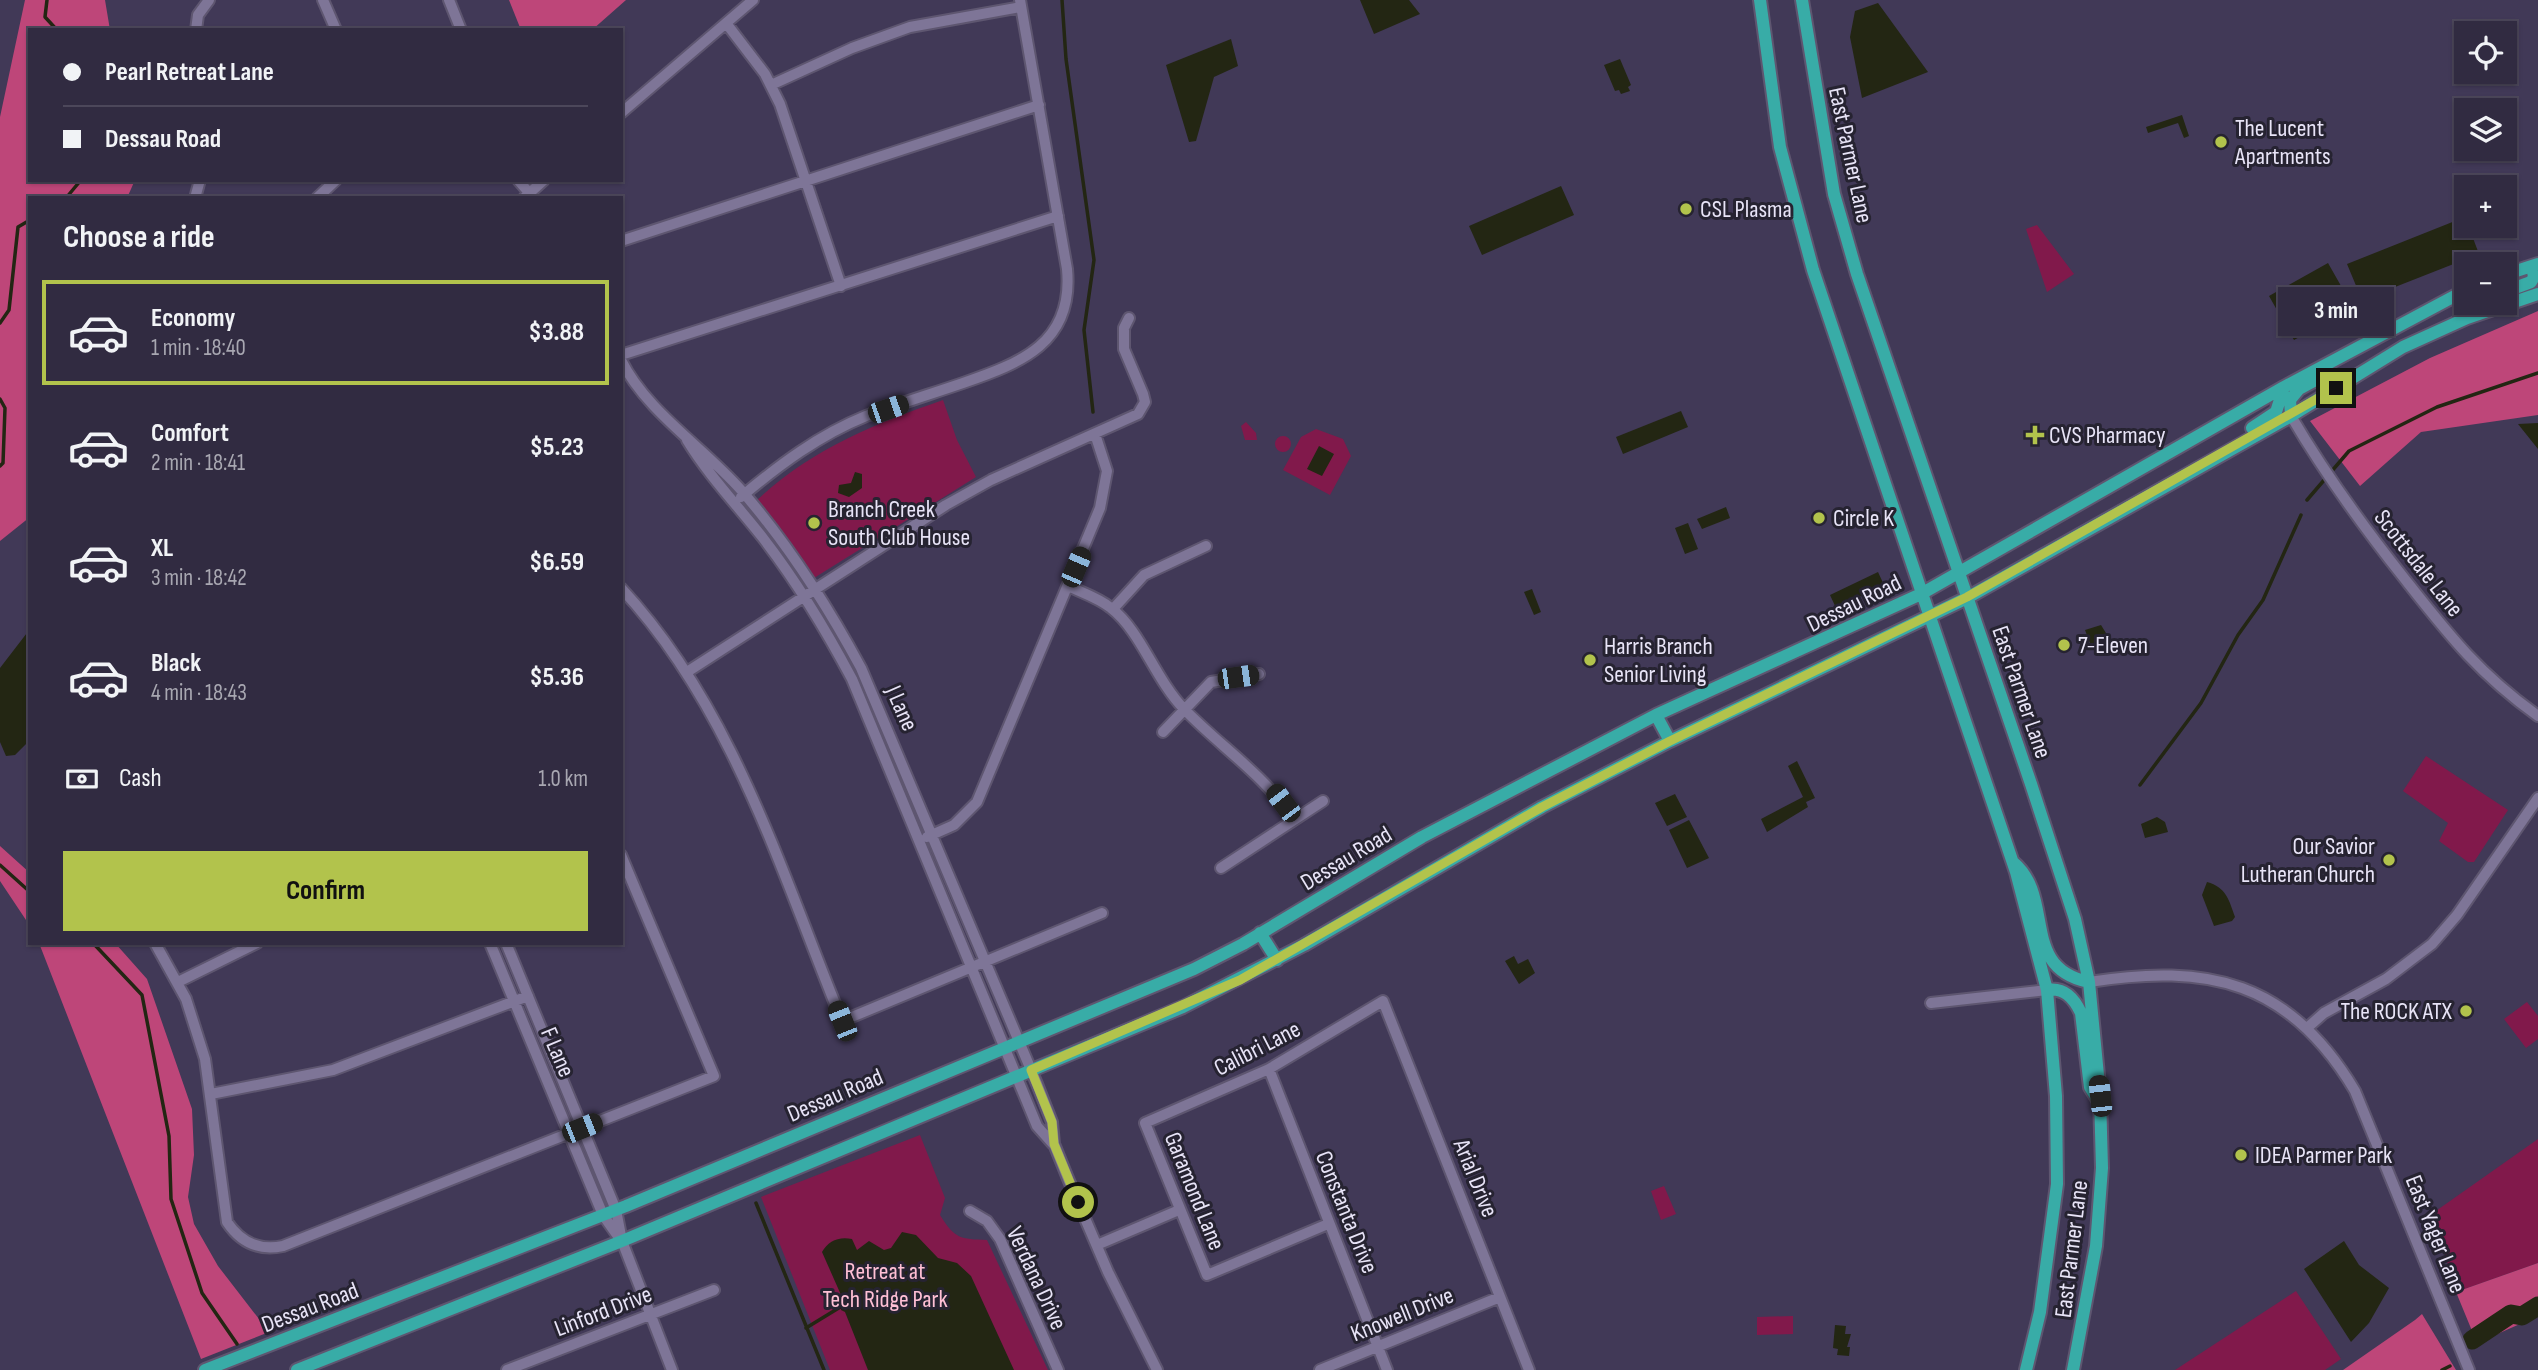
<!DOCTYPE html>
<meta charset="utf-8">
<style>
body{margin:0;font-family:"Sofia Sans Condensed",sans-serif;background:#3d374c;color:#f1f3f6;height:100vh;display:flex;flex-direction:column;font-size:26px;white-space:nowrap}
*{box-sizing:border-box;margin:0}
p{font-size:23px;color:#a8a7b1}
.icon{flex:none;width:38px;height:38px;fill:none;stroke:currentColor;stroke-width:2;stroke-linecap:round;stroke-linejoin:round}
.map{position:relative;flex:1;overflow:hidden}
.panel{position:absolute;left:28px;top:196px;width:595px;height:749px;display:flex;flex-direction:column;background:#312b41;border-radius:0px;box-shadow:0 2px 5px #0004,0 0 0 2px #4c475a}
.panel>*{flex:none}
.banner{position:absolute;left:28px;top:28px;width:595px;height:154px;border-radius:0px;box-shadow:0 2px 5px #0004,0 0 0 2px #4c475a;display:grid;align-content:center;height:154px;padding:0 35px;background:#312b41}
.tools{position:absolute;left:2454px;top:21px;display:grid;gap:14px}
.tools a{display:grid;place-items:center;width:63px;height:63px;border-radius:0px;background:#312b41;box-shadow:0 2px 5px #0004,0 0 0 2px #4c475a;font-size:35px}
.end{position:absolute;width:32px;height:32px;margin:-16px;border:9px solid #b2c34c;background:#111;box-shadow:0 0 0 4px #111}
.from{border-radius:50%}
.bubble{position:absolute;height:49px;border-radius:0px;background:#312b41;box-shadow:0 2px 5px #0004,0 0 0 2px #4c475a;font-size:23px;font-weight:700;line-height:49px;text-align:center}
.car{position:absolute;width:21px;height:42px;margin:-21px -10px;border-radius:9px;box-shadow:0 0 5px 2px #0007;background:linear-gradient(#222 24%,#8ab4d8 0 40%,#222 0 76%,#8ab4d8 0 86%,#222 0)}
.banner b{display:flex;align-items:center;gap:24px;height:66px;font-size:26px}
.banner b+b{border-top:2px solid #4c475a}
.banner i{width:18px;height:18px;background:#f1f3f6}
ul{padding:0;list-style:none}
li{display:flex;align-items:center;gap:21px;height:105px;margin:0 14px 10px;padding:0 21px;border:4px solid transparent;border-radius:0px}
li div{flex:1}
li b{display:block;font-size:26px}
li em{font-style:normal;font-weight:700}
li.active{border-color:#b2c34c}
li>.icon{width:63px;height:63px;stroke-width:1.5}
h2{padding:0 35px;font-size:32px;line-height:84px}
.pay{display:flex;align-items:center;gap:18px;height:77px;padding:0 35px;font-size:26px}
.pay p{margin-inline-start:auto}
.cta{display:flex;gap:14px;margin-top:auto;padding:14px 35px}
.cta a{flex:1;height:80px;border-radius:0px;background:#b2c34c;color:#111;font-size:28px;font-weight:700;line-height:80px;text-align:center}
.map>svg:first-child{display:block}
</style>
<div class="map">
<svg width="2538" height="1370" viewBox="0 0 2538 1370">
<rect width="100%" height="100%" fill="#413957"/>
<path fill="#81194b" d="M2037,225l37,49 -27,18 -21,-63z
M943,400l14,40 19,37 -162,101 -57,-78c55,-51 117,-76 186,-100z
M1246,422l10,11 1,7h-12l-4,-14z
M1316,429l27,10 8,17 -21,39 -47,-25 18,-33z
M1275 444a8 8 0 1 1 16 0a8 8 0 1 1-16 0Z
M2426,756l82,54 -34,52h-6l-29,-21 9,-18 -45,-32z
M2527,1002l11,14v23l-12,9 -22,-29z
M920,1135l25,63 -5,17c15,24 20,24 47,25l61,130h-218l-69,-173z
M2538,1139v124l-82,29 -23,-79z
M1664,1186l12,28 -15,6 -10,-29z
M2296,1291l45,68 -16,11h-150z
M1793,1316v18l-36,1v-18z"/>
<path fill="#be4679" d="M25,0h80l5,30h-80v150h105l-8,18h-97v319l-30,24v-424z
M509,0h117l-34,30h-71z
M2538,311v104l-117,17 -61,54 -50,-65 120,-63z
M0,846l30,27v53l-30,-45z
M39,943h76l32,36 45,130 2,46 -6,42 6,27 24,42 51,66 -68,27z
M2538,1263v53l-61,27 -21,-51z
M2422,1314l34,56h-113l72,-50z"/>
<path fill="#232613" d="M1360,0h49l11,14 -46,20z
M1878,3l50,69 -66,26 -12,-61 5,-26z
M1231,39l7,27 -24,11 -18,64 -7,1 -23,-77z
M1620,59l11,26 -3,2 2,4 -9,3 -2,-4 -4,1 -11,-26z
M2182,115l7,21 -5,2 -6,-15 -30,10 -2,-6z
M1561,186l13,29 -92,40 -13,-29z
M2465,217l14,37 -117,46 -15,-36z
M2328,263l25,44 -59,33 -25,-44z
M1681,411l7,16 -65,27 -7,-17z
M2538,423v26l-20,-25z
M1319,446l15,8 -12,22 -15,-7z
M855,472l7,2v14l-13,9 -11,-4 1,-8 12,-2z
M1726,507l4,11 -28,11 -5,-10z
M1688,523l10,26 -13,5 -10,-26z
M1878,572l6,13 -48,23 -6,-13z
M1532,589l9,23 -7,3 -10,-23z
M2101,625l8,13 -18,8 -6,-16z
M30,629v111l-15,15 -9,1 -6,-14v-74z
M1797,761l18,37 -9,4 2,5 -41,25 -6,-13 42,-22 -15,-31z
M1675,794l12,23 -20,9 -12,-23z
M2157,817l8,5 3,10 -23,6 -4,-14z
M1689,820l20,38 -22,10 -18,-38z
M2207,882c19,5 22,18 28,35l-3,4 -18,5 -12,-31z
M1514,956l4,8 10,-5 7,14 -16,11 -14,-23z
M902,1232l14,3 22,23 19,5 14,13 43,94h-146l-23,-58 -4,-2v-15l-19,-43c6,-11 17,-16 30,-13l5,11 12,-9 15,9 7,-2z
M2344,1241l15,24 30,23 -20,35 -18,19 -47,-73z
M1835,1325l11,1 -1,8h6l-4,13h3l-1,9 -12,-1 1,-6 -5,-1z"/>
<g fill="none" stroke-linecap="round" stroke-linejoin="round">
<path stroke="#232613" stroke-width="3.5" d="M47,0l-2,17 12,13
M1062,0l4,59 28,201 -10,70 9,82
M66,198l15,-18
M0,323l9,-13 9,-83 12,-7
M0,399l5,9 -2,55 -3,3
M2307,500l42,-49 88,-44 101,-34
M2140,785l61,-82 37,-68 25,-35 38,-85
M0,865l30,27
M93,943l49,52 27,141 2,63 31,94 35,51
M756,1203l68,167
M806,1328l36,-22
M2442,1370l8,-4"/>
<path stroke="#232613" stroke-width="19" d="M2472,1340l39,-26 11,2 16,-10"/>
<defs>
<path id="minor" d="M323,0l13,30
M449,0l12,30
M726,23l39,51 15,30 61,182
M196,30l2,-15 11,-15
M771,85l81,-37 58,-21 111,-20
M621,113l132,-113
M518,180l14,16
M195,198l5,-18
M317,198l19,-18
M524,198l20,-18
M621,241l418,-136
M621,355l437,-139
M621,360c25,51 82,87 120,130 47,54 86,115 120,178l176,416 15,38 2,22 15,37 39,91 49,98
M2291,416c34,58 71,109 113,162 45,57 74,95 134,138
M687,440c22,36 50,65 76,98 34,44 63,92 89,141l185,447 16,18
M741,497c38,-32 78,-62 125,-81 32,-12 65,-22 97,-33 58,-20 111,-40 104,-114l-47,-269
M1068,586c15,7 31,12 43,22 30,23 44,71 73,101 37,38 80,66 110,110
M621,588c112,120 160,284 221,433l260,-108
M1113,609l31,-34 62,-29
M687,672l259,-167 45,-25 147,-66 7,-12 -2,-8 -19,-45v-21l5,-10
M1163,732l48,-50 48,-8
M927,837l27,-12 23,-23 123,-294 7,-37 -12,-37
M1221,868l102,-67
M155,943l31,56 19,60 22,163c14,21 32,29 56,24l431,-170 -93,-221
M490,943l113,272 17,24
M506,943l110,267 6,31 50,129
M178,982l79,-39
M2089,982c119,-19 201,-1 266,109l114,279
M1931,1003l116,-13
M2307,1028l17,-15 62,-34 46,-35 25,-29 81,-117
M1269,1069l118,301
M211,1094l122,-24 195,-74
M970,1211l17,10 13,18 58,131
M1328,1224l-121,51 -62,-152 124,-54 114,-68 146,369
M1097,1245l82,-35
M507,1370l207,-80
M1320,1370l180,-73"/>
<path id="major" d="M1760,0l20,147 33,123 203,602 31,118 9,106 1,88 -17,128 -14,58
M1802,0l32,194 23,80 174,510 44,135 14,63 11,114 2,72 -6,78 -23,124
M2504,275l34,-11
M2504,292l27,-10 3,-5 -2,-11
M2291,416l-1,-16 9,-11 22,-12
M2252,428l24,-16 8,-25
M1656,715l14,26
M2013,862c43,36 6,106 76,120
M1260,933l17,27
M2047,990c17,-3 27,8 34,23l9,74 10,16
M205,1370l421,-164 568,-237 49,-25 179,-107 234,-122 265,-121 363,-207 182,-97
M297,1370l325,-129 561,-234 121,-62 238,-138 128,-66 297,-143 324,-182 112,-69 64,-29 71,-24"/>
</defs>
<use href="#minor" stroke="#5e5670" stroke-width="14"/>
<use href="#major" stroke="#5e5670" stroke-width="16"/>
<use href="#minor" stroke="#7e7597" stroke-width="10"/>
<use href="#major" stroke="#38aca7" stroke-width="12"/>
</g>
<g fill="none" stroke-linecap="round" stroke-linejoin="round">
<path stroke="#b2c34c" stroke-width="9" d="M1078,1202l-24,-58 -2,-22 -21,-52 209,-90 302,-173 128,-66 297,-144 369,-209"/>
</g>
<g fill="#b2c34c" stroke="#262331" stroke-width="2.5">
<circle cx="2221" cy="142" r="7"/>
<circle cx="1686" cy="209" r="7"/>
<path d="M2031.5 424.5h7v7h7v7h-7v7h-7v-7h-7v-7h7z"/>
<circle cx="1819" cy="518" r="7"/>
<circle cx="814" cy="523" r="7"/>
<circle cx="2064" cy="645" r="7"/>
<circle cx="1590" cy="660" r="7"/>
<circle cx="2389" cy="860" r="7"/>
<circle cx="2466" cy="1011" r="7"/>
<circle cx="2241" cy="1155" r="7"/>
</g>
<g text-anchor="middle" stroke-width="6" stroke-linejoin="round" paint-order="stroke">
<g font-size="24" fill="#e8e4f7" stroke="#262331" text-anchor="start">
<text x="2235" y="136">The Lucent<tspan x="2235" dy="28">Apartments</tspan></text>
<text x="1700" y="217">CSL Plasma</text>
<text x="2049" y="443">CVS Pharmacy</text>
<text x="828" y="517">Branch Creek<tspan x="828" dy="28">South Club House</tspan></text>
<text x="1833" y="526">Circle K</text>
<text x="2078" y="653">7-Eleven</text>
<text x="1604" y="654">Harris Branch<tspan x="1604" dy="28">Senior Living</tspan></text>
<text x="2375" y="854" text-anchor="end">Our Savior<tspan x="2375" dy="28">Lutheran Church</tspan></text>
<text x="2452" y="1019" text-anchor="end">The ROCK ATX</text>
<text x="2255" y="1163">IDEA Parmer Park</text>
</g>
<g font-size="24" fill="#e8e4f7" stroke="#262331">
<text transform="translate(1851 155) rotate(78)" y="8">East Parmer Lane</text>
<text transform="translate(2419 563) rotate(52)" y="8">Scottsdale Lane</text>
<text transform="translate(1854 603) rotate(-26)" y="8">Dessau Road</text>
<text transform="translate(2022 692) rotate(71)" y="8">East Parmer Lane</text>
<text transform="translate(902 708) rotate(66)" y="8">J Lane</text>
<text transform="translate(1346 858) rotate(-31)" y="8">Dessau Road</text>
<text transform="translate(1257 1048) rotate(-27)" y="8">Calibri Lane</text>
<text transform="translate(558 1052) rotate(67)" y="8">F Lane</text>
<text transform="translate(835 1095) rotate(-23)" y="8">Dessau Road</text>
<text transform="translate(1476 1178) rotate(68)" y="8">Arial Drive</text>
<text transform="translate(1195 1191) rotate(68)" y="8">Garamond Lane</text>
<text transform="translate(1347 1212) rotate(68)" y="8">Constanta Drive</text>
<text transform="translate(2436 1234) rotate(68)" y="8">East Yager Lane</text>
<text transform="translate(2071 1249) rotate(-83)" y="8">East Parmer Lane</text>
<text transform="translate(1037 1278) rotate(65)" y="8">Verdana Drive</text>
<text transform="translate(310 1307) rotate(-21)" y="8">Dessau Road</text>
<text transform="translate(603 1311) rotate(-21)" y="8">Linford Drive</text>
<text transform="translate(1402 1314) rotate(-22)" y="8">Knowell Drive</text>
</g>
<g font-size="24" fill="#ffc0d5" stroke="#262331">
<text x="885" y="1279">Retreat at<tspan x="885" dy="28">Tech Ridge Park</tspan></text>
</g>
</g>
</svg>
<div class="tools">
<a><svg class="icon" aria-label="locate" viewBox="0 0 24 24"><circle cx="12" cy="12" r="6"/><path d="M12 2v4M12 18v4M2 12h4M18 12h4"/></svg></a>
<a><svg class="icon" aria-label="layers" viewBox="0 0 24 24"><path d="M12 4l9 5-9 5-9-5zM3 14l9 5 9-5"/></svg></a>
<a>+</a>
<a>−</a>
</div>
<i class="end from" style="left:1078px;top:1202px"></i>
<i class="end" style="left:2336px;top:388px"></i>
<div class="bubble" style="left:2278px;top:287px;width:116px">3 min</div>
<i class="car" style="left:888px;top:409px;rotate:71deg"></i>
<i class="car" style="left:1076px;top:567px;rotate:23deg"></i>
<i class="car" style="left:1238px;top:677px;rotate:82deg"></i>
<i class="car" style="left:1283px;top:803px;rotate:323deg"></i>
<i class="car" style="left:842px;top:1021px;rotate:338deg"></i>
<i class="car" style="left:2100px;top:1096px;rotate:354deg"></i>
<i class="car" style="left:582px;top:1128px;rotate:68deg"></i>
<div class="banner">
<b><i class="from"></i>Pearl Retreat Lane</b>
<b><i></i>Dessau Road</b>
</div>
<section class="panel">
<h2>Choose a ride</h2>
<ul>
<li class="active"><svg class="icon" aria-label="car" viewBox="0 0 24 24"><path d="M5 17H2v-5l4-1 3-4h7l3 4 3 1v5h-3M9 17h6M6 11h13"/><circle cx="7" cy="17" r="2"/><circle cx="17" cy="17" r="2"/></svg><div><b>Economy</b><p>1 min · 18:40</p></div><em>$3.88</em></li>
<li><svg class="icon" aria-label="car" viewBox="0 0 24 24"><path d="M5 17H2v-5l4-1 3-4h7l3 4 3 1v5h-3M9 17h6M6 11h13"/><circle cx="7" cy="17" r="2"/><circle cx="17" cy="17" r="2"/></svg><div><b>Comfort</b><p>2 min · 18:41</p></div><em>$5.23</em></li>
<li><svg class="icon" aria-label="car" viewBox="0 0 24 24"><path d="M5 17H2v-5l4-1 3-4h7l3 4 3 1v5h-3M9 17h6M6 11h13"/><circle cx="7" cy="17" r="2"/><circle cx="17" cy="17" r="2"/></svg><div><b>XL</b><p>3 min · 18:42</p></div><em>$6.59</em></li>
<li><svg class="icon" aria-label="car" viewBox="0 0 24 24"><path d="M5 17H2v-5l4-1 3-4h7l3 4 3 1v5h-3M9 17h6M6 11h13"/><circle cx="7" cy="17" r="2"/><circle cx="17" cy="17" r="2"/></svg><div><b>Black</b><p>4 min · 18:43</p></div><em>$5.36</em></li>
</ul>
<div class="pay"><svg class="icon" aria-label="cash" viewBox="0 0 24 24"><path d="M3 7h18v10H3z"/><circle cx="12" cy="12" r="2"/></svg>Cash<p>1.0 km</p></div>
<div class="cta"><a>Confirm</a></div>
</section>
</div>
